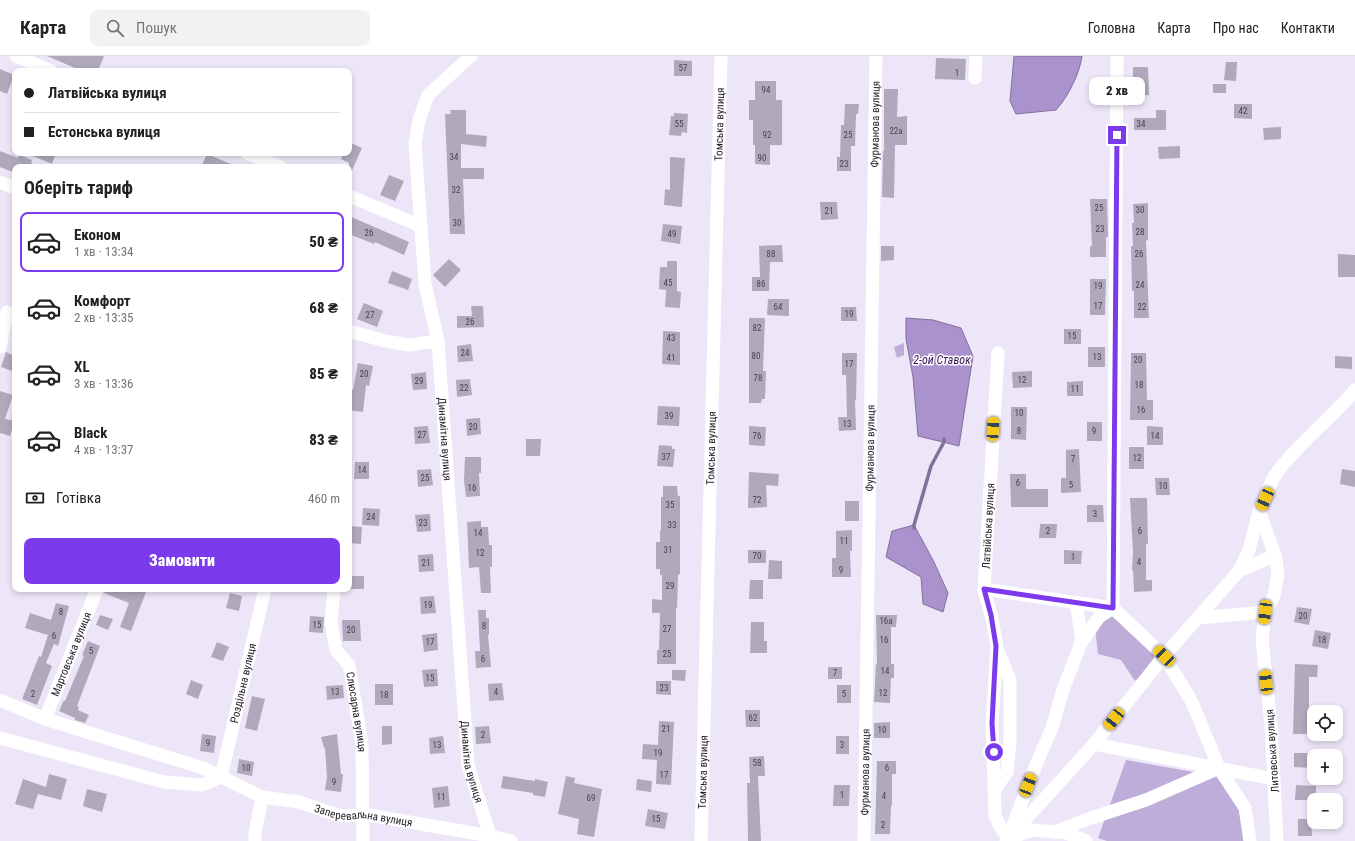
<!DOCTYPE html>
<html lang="uk">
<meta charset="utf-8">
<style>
body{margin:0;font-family:"Roboto Condensed",sans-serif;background:#f2f2f2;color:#222;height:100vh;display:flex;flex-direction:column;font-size:15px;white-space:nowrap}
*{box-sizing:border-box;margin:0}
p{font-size:13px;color:#767676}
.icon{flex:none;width:22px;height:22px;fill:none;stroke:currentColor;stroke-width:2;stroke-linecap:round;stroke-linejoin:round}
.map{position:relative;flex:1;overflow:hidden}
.side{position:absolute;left:12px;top:108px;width:340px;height:428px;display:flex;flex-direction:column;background:#fff;border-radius:8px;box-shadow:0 2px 6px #0003}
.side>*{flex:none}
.banner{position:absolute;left:12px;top:12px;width:340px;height:88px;border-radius:8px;box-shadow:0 2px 6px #0003;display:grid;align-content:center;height:88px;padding:0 12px;background:#fff}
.tools{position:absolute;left:1307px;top:649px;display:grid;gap:8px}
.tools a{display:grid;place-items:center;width:36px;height:36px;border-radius:8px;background:#fff;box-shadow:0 2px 6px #0003;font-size:20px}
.end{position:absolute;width:18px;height:18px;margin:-9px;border:5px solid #7c3aed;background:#fff;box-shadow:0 0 0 2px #fff}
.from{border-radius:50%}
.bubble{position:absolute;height:28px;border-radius:8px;background:#fff;box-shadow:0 2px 6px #0003;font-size:13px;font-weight:800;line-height:28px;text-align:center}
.car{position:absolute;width:12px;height:24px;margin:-12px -6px;border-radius:5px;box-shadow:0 0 3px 1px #0007;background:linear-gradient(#f5c518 24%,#345 0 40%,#f5c518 0 76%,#345 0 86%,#f5c518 0)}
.banner b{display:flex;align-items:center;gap:14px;height:38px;font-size:15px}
.banner b+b{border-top:1px solid #e0e0e0}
.banner i{width:10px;height:10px;background:#222}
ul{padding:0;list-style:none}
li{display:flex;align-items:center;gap:12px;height:60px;margin:0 8px 6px;padding:0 4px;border:2px solid transparent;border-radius:8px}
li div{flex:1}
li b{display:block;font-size:15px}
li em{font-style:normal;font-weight:800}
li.current{border-color:#7c3aed}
li>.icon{width:36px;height:36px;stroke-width:1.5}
h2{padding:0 12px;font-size:18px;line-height:48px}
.pay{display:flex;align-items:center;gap:10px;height:44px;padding:0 12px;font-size:15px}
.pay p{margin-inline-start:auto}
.primary-button{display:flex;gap:8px;margin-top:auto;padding:8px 12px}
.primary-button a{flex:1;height:46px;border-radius:8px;background:#7c3aed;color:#fff;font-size:16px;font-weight:800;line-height:46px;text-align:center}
header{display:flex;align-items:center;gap:24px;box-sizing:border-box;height:56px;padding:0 20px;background:#fff;border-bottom:1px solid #e0e0e0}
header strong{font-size:19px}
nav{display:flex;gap:22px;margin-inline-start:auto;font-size:14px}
.search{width:280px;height:36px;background:#f2f2f2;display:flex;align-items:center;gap:10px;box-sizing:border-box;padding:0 14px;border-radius:8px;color:#767676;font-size:15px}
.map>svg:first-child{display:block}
</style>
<header>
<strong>Карта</strong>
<div class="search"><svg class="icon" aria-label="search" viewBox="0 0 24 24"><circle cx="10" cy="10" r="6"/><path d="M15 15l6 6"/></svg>Пошук</div>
<nav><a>Головна</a><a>Карта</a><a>Про нас</a><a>Контакти</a></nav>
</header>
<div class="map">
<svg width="1355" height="785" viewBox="0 0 1355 785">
<rect width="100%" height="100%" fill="#ede6f9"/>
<path fill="#beadd8" d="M904,287v12l-7,3 -3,-11z
M1110,558l45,39 -4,14 -16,14 -14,-21 -23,-6 -3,-26z
M1126,704l90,16 25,35 3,30h-137l-9,-3z"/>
<path fill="#aa93cc" stroke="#82719b" d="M1014,0h68c-2,17 -14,41 -26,54l-40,4 -6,-13z
M906,262l27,2 28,8 12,28 -14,90 -41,-10 -5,-59 -7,-38z
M914,469l19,35 15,33 -5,19 -20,-8 -2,-27 -35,-20 6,-26z"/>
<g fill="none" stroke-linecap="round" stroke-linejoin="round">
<path stroke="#82719b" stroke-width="3.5" d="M914,472v-3l17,-59 13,-24v-3"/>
</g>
<path fill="#b0a9bc" d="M47,0h57l-6,15h-16z
M936,2l30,1 -1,21 -30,-1z
M674,4l18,1v15h-18z
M1226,6h11l-1,19 -12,-1z
M1133,11h15l1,28h-16z
M0,13l14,6 -7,19 -7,-3z
M755,25h21v19h6v45h-12v20l-15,-1v-19h-2v-25h-4v-20h6z
M1213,28h13v9h-13z
M884,33h14l-1,28 10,-1v29h-12l-1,53 -12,-1 1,-46h1z
M845,48h14l-1,10h-2l-1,32h-4v25h-14v-14h3l1,-32h3z
M1234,48h18v15l-18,-1z
M450,54h16v24l21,2 -1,11 -25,-3v24h23v11h-21l2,55h-15l-5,-120h6z
M1156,54h10v20h-32v-12h22z
M674,57l14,1 -1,19 -5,-1 -1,4 -12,-1 2,-19h3z
M1281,71v12l-17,1 -1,-12z
M349,86l13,6 -13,29v-14l-8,-4 3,-6h5z
M1180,90v12l-21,1 -1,-12z
M0,95l18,7 1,-3 13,5 -1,3 8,4h-24v6l-15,-6z
M26,97h30l-4,11z
M207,98l31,13h-37z
M670,101l15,1 -3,49 -18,-2 1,-16 5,1z
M389,119l15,6 -9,20 -15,-6z
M1090,143h17l1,38h-2v20h-16v-11h2z
M820,146h17l1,17 -17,1z
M1148,147v37l-2,1 3,77h-15v-27h-2l-1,-45h2l-1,-23h2l-1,-19z
M349,160l60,26 -5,13 -29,-13 -1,2 -25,-10z
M663,168l19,2 -2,18 -19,-3z
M782,189l1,17h-13l-1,29h-17v-14h8l-1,-31z
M881,190h13v14l-13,1z
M1338,198l17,1v22h-17z
M449,203l12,11 -16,17 -12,-12z
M667,205h10v30l4,1 -1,16 -15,-1 1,-17 -7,-1 1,-22h7z
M392,215l20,8 -4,11 -20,-7z
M1090,223h16l-1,36h-15z
M768,243h21v17l-22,-1z
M364,247l19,8 -6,16 -20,-8z
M471,250h12l1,21 -27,1v-12h15z
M841,251h15l1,14h-16z
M749,262h16l-2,53h3l-1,28h-3l-1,4h-12z
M1064,273h17v15h-17z
M663,275l17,1v33l-18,-1z
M471,288l2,17 -15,1 -1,-16z
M1088,291h17v20h-17z
M6,296l9,4v16l-14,-5z
M842,297h15l-1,47h-1l1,30 -17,1 -1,-14h9l-1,-42h-4z
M1131,297h15l1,47h6v20h-23z
M1335,300l17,1v12l-17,-1z
M358,307l15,3 -4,20 -3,-1 -3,27 -14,-2 1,-20h3z
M1032,315v16l-19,1 -1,-16z
M426,316l1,17 -14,1 -2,-16z
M470,323l2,16 -15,2 -1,-17z
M1083,325v15h-16v-14z
M0,335l13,4 -8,24 9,2 -4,15 -10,-3z
M658,350l22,1 -1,19 -22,-1z
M1011,351h16l-1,33 -15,-1z
M480,362l1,16 -14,2 -1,-17z
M1087,366h15v19h-15z
M428,370l2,17 -15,1 -1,-17z
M749,370l17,1 -1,19 -16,-1z
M1147,370l16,1v18h-16z
M526,383h15l-1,17h-14z
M659,389l13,1v3h3l-2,18 -16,-1z
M1129,391h15v22h-15z
M1079,393l2,43 -20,1v-15h5v-28z
M465,401h16v16h-2l1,23 -14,1 -2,-17z
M355,406h14v17h-15z
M431,413l2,16 -15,2 -1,-17z
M1342,413l13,2v16l-15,-3z
M749,416l30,2 -1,12 -12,-1 1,22 -19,1z
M1010,418h16v15h22v18h-37z
M1155,422h14l1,17h-14z
M663,430h14l1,10h2v78l-2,1 -1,33h-1v56h-19v-14h2l1,-37h-8v-14l10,1v-25h-2v-6h-4v-27h4v-12h1v-33h2z
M1130,442h17l1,46h-2v36h6v11l-18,1 -1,-22h-1l1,-17z
M845,445h14v20h-14z
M1087,449h16l1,17h-17z
M363,452l17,1 -1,17 -17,-1z
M430,458l1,17 -14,1 -2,-17z
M481,465v6h7l1,18h3v22h-2l1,26h-10l-2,-26 -10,1 -2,-46z
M1040,468h17l-1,14h-17z
M349,470l13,1 -1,17 -12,-1z
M852,474v21h-2l1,26h-19v-19h4v-27z
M748,494h18v13h-18z
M1064,494l18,1 -1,13h-17z
M433,498l1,17 -15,1 -1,-17z
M769,504l13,1v18h-14z
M349,520h15v13h-15z
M750,524h13v19h-14z
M105,533h33l8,3 -15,39 -11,-4 9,-24 -25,-10z
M230,537l12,3 -3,15 -13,-3z
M434,540l2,17 -15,1 -1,-17z
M56,547l13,3 -11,40 -4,-2 -8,19 6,3 -15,39 -15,-6 17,-43 2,1 7,-22 -23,-7 5,-15 21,7z
M1297,551l15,2 -3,16 -15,-3z
M478,554h8v8h3v17h-1l3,32 -15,1 -1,-17h5z
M100,559l13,4 -5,11 -12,-5z
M876,559h21l-1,12h-5v37h3v14h-3l-1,25 -16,-1 2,-38h1z
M310,560l14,1 -1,16 -14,-1z
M342,564h18l1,21h-18z
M751,566h13v19h3v12h-17z
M1315,574l16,3 -3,16 -16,-3z
M437,577l1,17 -14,2 -2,-17z
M88,585l12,5 -23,60 2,1 -1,3 11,5 -4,8 -10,-3v-2l-16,-7 5,-11 1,1 19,-45 -2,-1z
M217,586l12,5 -6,14 -12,-4z
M1295,608l23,1 -1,12h-8v46h5v11h-21z
M828,611h14v12h-14z
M437,613l1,17 -14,1 -2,-17z
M672,614h14l-1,11 -13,-1z
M191,624l12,5 -5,14 -12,-5z
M656,625h15v14l-15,-1z
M502,627l2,17 -15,1 -1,-17z
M375,628h18v21h-18z
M343,629l1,13 -17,2 -1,-14z
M837,629h14v18h-14z
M252,640l13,3 -8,32 -12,-3z
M745,654h15v17h-14z
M659,665l15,1 -3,63 -15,-1 1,-24 -15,-1 1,-15 15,1z
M890,666v16h-16v-15z
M382,670h10v18l-10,1z
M489,670l2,17 -15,1 -1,-17z
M202,678l14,2 -2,17 -14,-2z
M337,678l4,40h2l-2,18 -16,-2 2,-13 -2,-29h-1l-3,-11z
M443,680l2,17 -15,1 -1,-16z
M836,680h13v18h-13z
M1294,697h20v15l-20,-1z
M764,700l1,20h-7l3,65h-13l-1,-58h3l-1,-26z
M239,703l15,3 -2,14 -15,-3z
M877,705h19v13h-4v32h-1l-1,28h-15z
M49,718l18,5 -6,21 -23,-6 -5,15 -18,-5 8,-25 23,8z
M503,720l32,5v-2l13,3 -3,15 -12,-2v-2l-32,-5z
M566,720l9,2 -1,5 28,6 -8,48 -17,-3 2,-15 -21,-5z
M637,723l15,2 -1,11 -15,-2z
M834,729h16l-1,21h-16z
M1296,729l20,1v14h-21z
M448,730l2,20 -16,2 -2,-20z
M87,733l20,5 -5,18 -19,-6z
M648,753l20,4 -3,16 -20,-3z
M1298,763h13l1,17h-14z"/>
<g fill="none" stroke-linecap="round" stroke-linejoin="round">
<g stroke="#fff" stroke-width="13">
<path d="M16,0l35,15"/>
<path id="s1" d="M471,0l-43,39 -9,25 -4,24 10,140 13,57 30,424 22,71 -1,5"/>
<path d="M1117,0l-4,552 51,48 28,46 27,66 26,40 5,33"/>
<path d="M975,22l1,-22"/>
<path d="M247,97l33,14"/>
<path d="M0,126l15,6"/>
<path d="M349,140l72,30"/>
<path d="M349,275l36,10 24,4 29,-4"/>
<path d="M0,291l7,-35"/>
<path d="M998,297l-14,238 7,24 6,31 -5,77 3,92 6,13 7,10"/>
<path d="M1239,515l36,-16"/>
<path id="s2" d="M334,533l-3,34 5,27 13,15 13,79 1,97"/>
<path d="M984,533l129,19"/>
<path d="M1076,546l6,39"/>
<path d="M1198,562l67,-6"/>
<path id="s3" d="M0,644l45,19 158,49 59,29 37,5 38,13 11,1 15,-2 127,22 21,5"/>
<path id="s4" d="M45,663l52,-130"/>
<path id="s5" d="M0,682l164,44 38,3 19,-8 44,-188"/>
<path d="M1094,688l180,35"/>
<path d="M995,733l12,-17 3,-30v-62l-12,-29"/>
<path d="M1054,776l37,-14 55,-18 73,-32"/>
<path d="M1010,777l28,-73 14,-32 11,-38 18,-47 18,-26 14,-9"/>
<path d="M1010,782l23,-8 33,3 20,8"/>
<path d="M255,785v-8l7,-36"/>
<path id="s6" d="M701,785l20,-785"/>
<path id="s7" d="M864,785l12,-785"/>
<path d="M1006,785l88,-97 70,-88 75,-85 10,-21 10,-39"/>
<path d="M1277,785l-6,-117 -9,-84 3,-28 9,-16 4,-23 -3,-18 -16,-44c6,-12 10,-27 17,-37 23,-32 54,-54 79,-84"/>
</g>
</g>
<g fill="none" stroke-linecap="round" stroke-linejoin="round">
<path stroke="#7c3aed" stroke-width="5" d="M994,696l-2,-29 4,-77 -5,-31 -7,-26 129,19 4,-473"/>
</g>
<g text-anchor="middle" stroke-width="3" stroke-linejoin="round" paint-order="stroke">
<g font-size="9" fill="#48444e">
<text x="683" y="15">57</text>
<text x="957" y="20">1</text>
<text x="766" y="37">94</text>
<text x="1243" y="58">42</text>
<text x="679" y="71">55</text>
<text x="1141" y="71">34</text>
<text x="896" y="78">22а</text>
<text x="767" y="82">92</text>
<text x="848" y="82">25</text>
<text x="454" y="104">34</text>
<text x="762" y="105">90</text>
<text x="844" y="111">23</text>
<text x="456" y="137">32</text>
<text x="1099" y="155">25</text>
<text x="1140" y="157">30</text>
<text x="829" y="158">21</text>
<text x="457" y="170">30</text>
<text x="1100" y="176">23</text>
<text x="1140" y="179">28</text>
<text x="369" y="180">26</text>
<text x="672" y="181">49</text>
<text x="771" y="201">88</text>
<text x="1139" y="201">26</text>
<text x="668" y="230">45</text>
<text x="761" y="231">86</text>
<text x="1140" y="232">24</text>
<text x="1098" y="233">19</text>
<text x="1098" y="253">17</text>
<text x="778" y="254">64</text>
<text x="1142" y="254">22</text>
<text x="849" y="261">19</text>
<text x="370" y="262">27</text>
<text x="470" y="269">26</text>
<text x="757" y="275">82</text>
<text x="1072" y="283">15</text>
<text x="671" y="285">43</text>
<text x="465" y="300">24</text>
<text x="756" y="303">80</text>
<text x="1097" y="304">13</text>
<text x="671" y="305">41</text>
<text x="1138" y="307">20</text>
<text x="849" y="311">17</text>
<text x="364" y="321">20</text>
<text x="758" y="325">78</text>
<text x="1022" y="327">12</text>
<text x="419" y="328">29</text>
<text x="1139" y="332">18</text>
<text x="464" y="335">22</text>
<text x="1075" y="336">11</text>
<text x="1141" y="357">16</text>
<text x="1019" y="360">10</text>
<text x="669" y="363">39</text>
<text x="847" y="371">13</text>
<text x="473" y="374">20</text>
<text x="1019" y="378">8</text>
<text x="1094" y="378">9</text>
<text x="422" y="382">27</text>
<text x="757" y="383">76</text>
<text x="1155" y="383">14</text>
<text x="666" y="404">37</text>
<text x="1137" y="405">12</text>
<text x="1073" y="406">7</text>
<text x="362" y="417">14</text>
<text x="425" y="425">25</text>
<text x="1018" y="430">6</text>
<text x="1071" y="432">5</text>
<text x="1163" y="433">10</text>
<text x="472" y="435">16</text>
<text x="757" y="447">72</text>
<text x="670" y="452">35</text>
<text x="1095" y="461">3</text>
<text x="371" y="464">24</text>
<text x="423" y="470">23</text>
<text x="672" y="472">33</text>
<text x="1048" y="478">2</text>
<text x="1140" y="478">6</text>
<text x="478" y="480">14</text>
<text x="844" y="488">11</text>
<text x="668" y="497">31</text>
<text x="480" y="500">12</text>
<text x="757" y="503">70</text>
<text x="1073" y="504">1</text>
<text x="1139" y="509">4</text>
<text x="426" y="510">21</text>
<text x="841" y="517">9</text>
<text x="670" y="533">29</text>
<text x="428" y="552">19</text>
<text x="61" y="559">8</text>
<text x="1303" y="563">20</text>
<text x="886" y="568">16а</text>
<text x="317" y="572">15</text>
<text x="484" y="573">8</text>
<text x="667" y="576">27</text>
<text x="351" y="577">20</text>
<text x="54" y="583">6</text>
<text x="884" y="587">16</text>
<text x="1322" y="587">18</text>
<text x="430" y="589">17</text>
<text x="91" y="598">5</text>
<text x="667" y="601">25</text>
<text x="483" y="606">6</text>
<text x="885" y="618">14</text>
<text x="835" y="620">7</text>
<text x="430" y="625">15</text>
<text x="664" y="635">23</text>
<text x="335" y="639">13</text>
<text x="496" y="639">4</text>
<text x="883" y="640">12</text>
<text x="33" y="641">2</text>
<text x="844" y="641">5</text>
<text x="384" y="642">18</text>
<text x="753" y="665">62</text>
<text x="666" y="676">21</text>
<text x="882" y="677">10</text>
<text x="483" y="682">2</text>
<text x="208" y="690">9</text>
<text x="437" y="692">13</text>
<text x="842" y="692">3</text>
<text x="658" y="700">19</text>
<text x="757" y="710">58</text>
<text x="246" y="715">10</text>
<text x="887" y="715">6</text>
<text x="664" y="722">17</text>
<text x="334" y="729">9</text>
<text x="842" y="742">1</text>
<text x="884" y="743">4</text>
<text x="441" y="744">11</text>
<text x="591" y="745">69</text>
<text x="656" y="766">15</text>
<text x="883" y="772">2</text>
</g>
<g font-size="11" fill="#26232a" stroke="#fff">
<text dy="4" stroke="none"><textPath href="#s6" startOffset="717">Томська вулиця</textPath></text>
<text dy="4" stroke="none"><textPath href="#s7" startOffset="717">Фурманова вулиця</textPath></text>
<text dy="4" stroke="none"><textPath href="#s1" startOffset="406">Динамітна вулиця</textPath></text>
<text dy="4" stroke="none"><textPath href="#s6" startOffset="393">Томська вулиця</textPath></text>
<text dy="4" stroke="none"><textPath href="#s7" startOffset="393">Фурманова вулиця</textPath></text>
<text transform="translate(988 470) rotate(-87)" y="4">Латвiйська вулиця</text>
<text dy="4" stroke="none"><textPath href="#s4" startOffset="70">Мартовська вулиця</textPath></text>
<text dy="4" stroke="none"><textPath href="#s5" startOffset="325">Роздільна вулиця</textPath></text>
<text dy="4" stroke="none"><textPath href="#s2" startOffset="129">Слюсарна вулиця</textPath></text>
<text transform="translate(1272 695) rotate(-94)" y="4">Литовська вулиця</text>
<text dy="4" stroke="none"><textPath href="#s1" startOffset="730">Динамітна вулиця</textPath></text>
<text dy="4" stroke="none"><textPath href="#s6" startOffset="69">Томська вулиця</textPath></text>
<text dy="4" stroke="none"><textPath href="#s7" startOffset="69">Фурманова вулиця</textPath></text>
<text dy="4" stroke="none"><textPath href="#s3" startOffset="384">Заперевальна вулиця</textPath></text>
</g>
<g font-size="12" font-style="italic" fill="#351457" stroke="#fff">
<text x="942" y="308">2-ой Ставок</text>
</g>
</g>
</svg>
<div class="tools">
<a><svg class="icon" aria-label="locate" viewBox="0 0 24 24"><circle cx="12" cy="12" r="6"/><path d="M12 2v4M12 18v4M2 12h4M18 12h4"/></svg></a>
<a>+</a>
<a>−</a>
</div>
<i class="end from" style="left:994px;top:696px"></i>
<i class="end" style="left:1117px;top:79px"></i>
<div class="bubble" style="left:1089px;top:21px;width:56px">2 хв</div>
<i class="car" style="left:993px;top:373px;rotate:3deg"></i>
<i class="car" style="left:1265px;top:443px;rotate:204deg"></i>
<i class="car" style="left:1265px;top:556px;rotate:187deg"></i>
<i class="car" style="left:1164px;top:600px;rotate:314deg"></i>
<i class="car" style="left:1266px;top:626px;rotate:354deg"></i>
<i class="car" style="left:1114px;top:663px;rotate:218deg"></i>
<i class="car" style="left:1028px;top:729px;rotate:21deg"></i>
<div class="banner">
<b><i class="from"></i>Латвiйська вулиця</b>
<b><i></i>Естонська вулиця</b>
</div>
<section class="side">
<h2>Оберіть тариф</h2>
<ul>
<li class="current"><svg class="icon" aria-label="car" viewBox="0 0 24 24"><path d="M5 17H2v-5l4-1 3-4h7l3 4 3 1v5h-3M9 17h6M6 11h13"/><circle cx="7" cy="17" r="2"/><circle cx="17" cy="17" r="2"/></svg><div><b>Економ</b><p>1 хв · 13:34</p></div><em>50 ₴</em></li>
<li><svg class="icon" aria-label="car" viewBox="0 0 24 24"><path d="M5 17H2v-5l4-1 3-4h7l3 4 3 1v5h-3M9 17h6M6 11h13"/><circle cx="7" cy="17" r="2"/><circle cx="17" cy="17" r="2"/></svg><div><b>Комфорт</b><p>2 хв · 13:35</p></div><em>68 ₴</em></li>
<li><svg class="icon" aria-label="car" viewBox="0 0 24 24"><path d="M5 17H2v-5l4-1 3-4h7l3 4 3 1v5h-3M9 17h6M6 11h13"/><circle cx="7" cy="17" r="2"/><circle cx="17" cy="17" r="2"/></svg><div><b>XL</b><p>3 хв · 13:36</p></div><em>85 ₴</em></li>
<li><svg class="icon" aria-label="car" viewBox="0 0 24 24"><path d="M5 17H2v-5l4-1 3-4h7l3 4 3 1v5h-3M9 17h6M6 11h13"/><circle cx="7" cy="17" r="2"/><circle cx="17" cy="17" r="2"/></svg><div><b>Black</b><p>4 хв · 13:37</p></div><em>83 ₴</em></li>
</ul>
<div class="pay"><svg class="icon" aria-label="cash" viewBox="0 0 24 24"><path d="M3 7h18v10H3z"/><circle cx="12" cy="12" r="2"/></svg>Готівка<p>460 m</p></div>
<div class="primary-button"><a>Замовити</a></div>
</section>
</div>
